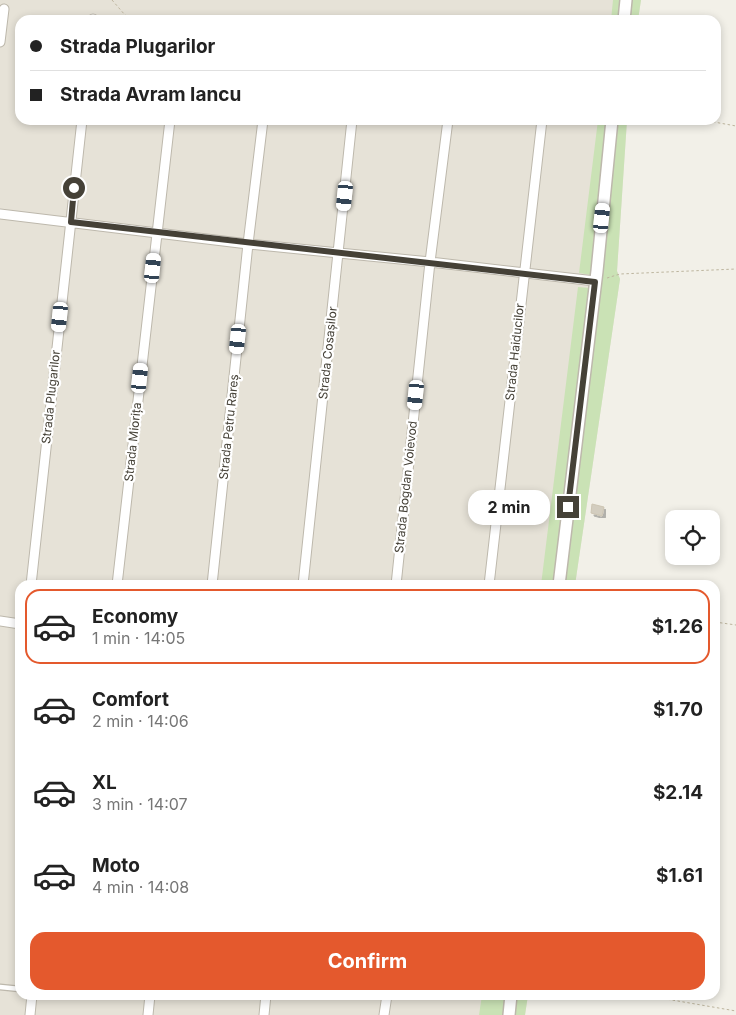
<!DOCTYPE html>
<meta charset="utf-8">
<style>
body{margin:0;font-family:Inter,sans-serif;background:#f2f2f2;color:#222;height:100vh;display:flex;flex-direction:column;font-size:19px;white-space:nowrap}
*{box-sizing:border-box;margin:0}
p{font-size:16px;color:#767676}
.icon{flex:none;width:28px;height:28px;fill:none;stroke:currentColor;stroke-width:2;stroke-linecap:round;stroke-linejoin:round}
.map{position:relative;flex:1;overflow:hidden}
.sheet{position:absolute;left:15px;top:580px;width:705px;height:420px;display:flex;flex-direction:column;background:#fff;border-radius:15px;box-shadow:0 2px 8px #0003}
.sheet>*{flex:none}
.banner{position:absolute;left:15px;top:15px;width:706px;height:110px;border-radius:15px;box-shadow:0 2px 8px #0003;display:grid;align-content:center;height:110px;padding:0 15px;background:#fff}
.controls{position:absolute;left:665px;top:510px;display:grid;gap:10px}
.controls a{display:grid;place-items:center;width:55px;height:55px;border-radius:10px;background:#fff;box-shadow:0 2px 8px #0003;font-size:25px}
.end{position:absolute;width:22px;height:22px;margin:-11px;border:6px solid #454137;background:#fff;box-shadow:0 0 0 2px #fff}
.from{border-radius:50%}
.bubble{position:absolute;height:35px;border-radius:15px;background:#fff;box-shadow:0 2px 8px #0003;font-size:16px;font-weight:700;line-height:35px;text-align:center}
.car{position:absolute;width:15px;height:30px;margin:-15px -8px;border-radius:6px;box-shadow:0 0 4px 1px #0007;background:linear-gradient(#fff 24%,#345 0 40%,#fff 0 76%,#345 0 86%,#fff 0)}
.banner b{display:flex;align-items:center;gap:18px;height:48px;font-size:19px}
.banner b+b{border-top:1px solid #e0e0e0}
.banner i{width:12px;height:12px;background:#222}
ul{padding:9px 0 0;list-style:none}
li{display:flex;align-items:center;gap:15px;height:75px;margin:0 10px 8px;padding:0 5px;border:2px solid transparent;border-radius:15px}
li div{flex:1}
li b{display:block;font-size:19px}
li em{font-style:normal;font-weight:700}
li.current{border-color:#e4592d}
li>.icon{width:45px;height:45px;stroke-width:1.5}
.primary-button{display:flex;gap:10px;margin-top:auto;padding:10px 15px}
.primary-button a{flex:1;height:58px;border-radius:15px;background:#e4592d;color:#fff;font-size:20px;font-weight:700;line-height:58px;text-align:center}
.map>svg:first-child{display:block}
</style>
<div class="map">
<svg width="736" height="1015" viewBox="0 0 736 1015">
<defs>
<filter id="shadow"><feDropShadow dx="3" dy="3" stdDeviation="0" flood-color="#0004"/></filter>
</defs>
<rect width="100%" height="100%" fill="#f2f0e8"/>
<path fill="#e6e2d7" d="M0,0h641l-3,20h-618v100h607l-10,151 3,8 -45,306h-555v410h508l-3,20h-525z"/>
<path fill="#cae2b5" d="M613,0h9l-2,20h-9z
M630,0h11l-3,20h-10z
M598,120h11l-18,155 -12,-2z
M617,120h10l-10,151 3,8 -45,306h-12z
M578,287l12,1 -35,297h-14z
M482,995h26l-3,20h-26z
M515,995h13l-3,20h-12z"/>
<path fill="#d3cdbf" stroke="#cdc5b3" filter="url(#shadow)" d="M592,504l12,3 -2,9 -11,-3z"/>
<g fill="none" stroke-linecap="round" stroke-linejoin="round">
<defs>
<path id="service" d="M0,987l20,2"/>
<path id="minor" d="M93,20v-1
M0,42l4,-33
M0,214l248,30 182,18 165,19
M31,585l51,-465
M117,585l53,-465
M212,585l36,-341 15,-124
M303,585l49,-465
M396,585l34,-323 18,-142
M489,585l53,-465
M0,621l20,3
M30,1015l2,-20
M148,1015l2,-20
M264,1015l2,-20
M384,1015l3,-20"/>
<path id="tertiary" d="M624,20l2,-20
M559,585l38,-314 15,-151
M509,1015l2,-20"/>
</defs>
<use href="#service" stroke="#bdb8ac" stroke-width="7"/>
<use href="#minor" stroke="#bdb8ac" stroke-width="11"/>
<use href="#tertiary" stroke="#bdb8ac" stroke-width="14"/>
<path stroke="#bdb59e" stroke-width="1" stroke-dasharray="2.5 2.5" stroke-linecap="butt" d="M112,0l13,15 8,5
M703,120l33,6
M607,278l13,-4 116,-5
M715,622l21,3
M643,995l93,16"/>
<use href="#service" stroke="#fff" stroke-width="4.5"/>
<use href="#minor" stroke="#fff" stroke-width="9"/>
<use href="#tertiary" stroke="#fff" stroke-width="11"/>
</g>
<g fill="none" stroke-linecap="round" stroke-linejoin="round">
<path stroke="#454137" stroke-width="6" d="M74,188l-3,34c174,21 349,40 524,60l-27,225"/>
</g>
<g text-anchor="middle" stroke-width="4.5" stroke-linejoin="round" paint-order="stroke">
<g font-size="12" fill="#454137" stroke="#fff">
<text transform="translate(515 352) rotate(-84)" y="4">Strada Haiducilor</text>
<text transform="translate(328 353) rotate(-84)" y="4">Strada Cosașilor</text>
<text transform="translate(51 397) rotate(-84)" y="4">Strada Plugarilor</text>
<text transform="translate(229 427) rotate(-84)" y="4">Strada Petru Rareș</text>
<text transform="translate(133 442) rotate(-84)" y="4">Strada Miorița</text>
<text transform="translate(406 487) rotate(-84)" y="4">Strada Bogdan Voievod</text>
</g>
</g>
</svg>
<div class="controls">
<a><svg class="icon" aria-label="locate" viewBox="0 0 24 24"><circle cx="12" cy="12" r="6"/><path d="M12 2v4M12 18v4M2 12h4M18 12h4"/></svg></a>
</div>
<i class="end from" style="left:74px;top:188px"></i>
<i class="end" style="left:568px;top:507px"></i>
<div class="bubble" style="left:468px;top:490px;width:82px">2 min</div>
<i class="car" style="left:345px;top:196px;rotate:186deg"></i>
<i class="car" style="left:602px;top:218px;rotate:6deg"></i>
<i class="car" style="left:153px;top:268px;rotate:6deg"></i>
<i class="car" style="left:60px;top:317px;rotate:186deg"></i>
<i class="car" style="left:238px;top:339px;rotate:186deg"></i>
<i class="car" style="left:140px;top:378px;rotate:6deg"></i>
<i class="car" style="left:416px;top:395px;rotate:186deg"></i>
<div class="banner">
<b><i class="from"></i>Strada Plugarilor</b>
<b><i></i>Strada Avram Iancu</b>
</div>
<section class="sheet">
<ul>
<li class="current"><svg class="icon" aria-label="car" viewBox="0 0 24 24"><path d="M5 17H2v-5l4-1 3-4h7l3 4 3 1v5h-3M9 17h6M6 11h13"/><circle cx="7" cy="17" r="2"/><circle cx="17" cy="17" r="2"/></svg><div><b>Economy</b><p>1 min · 14:05</p></div><em>$1.26</em></li>
<li><svg class="icon" aria-label="car" viewBox="0 0 24 24"><path d="M5 17H2v-5l4-1 3-4h7l3 4 3 1v5h-3M9 17h6M6 11h13"/><circle cx="7" cy="17" r="2"/><circle cx="17" cy="17" r="2"/></svg><div><b>Comfort</b><p>2 min · 14:06</p></div><em>$1.70</em></li>
<li><svg class="icon" aria-label="car" viewBox="0 0 24 24"><path d="M5 17H2v-5l4-1 3-4h7l3 4 3 1v5h-3M9 17h6M6 11h13"/><circle cx="7" cy="17" r="2"/><circle cx="17" cy="17" r="2"/></svg><div><b>XL</b><p>3 min · 14:07</p></div><em>$2.14</em></li>
<li><svg class="icon" aria-label="car" viewBox="0 0 24 24"><path d="M5 17H2v-5l4-1 3-4h7l3 4 3 1v5h-3M9 17h6M6 11h13"/><circle cx="7" cy="17" r="2"/><circle cx="17" cy="17" r="2"/></svg><div><b>Moto</b><p>4 min · 14:08</p></div><em>$1.61</em></li>
</ul>
<div class="primary-button"><a>Confirm</a></div>
</section>
</div>
